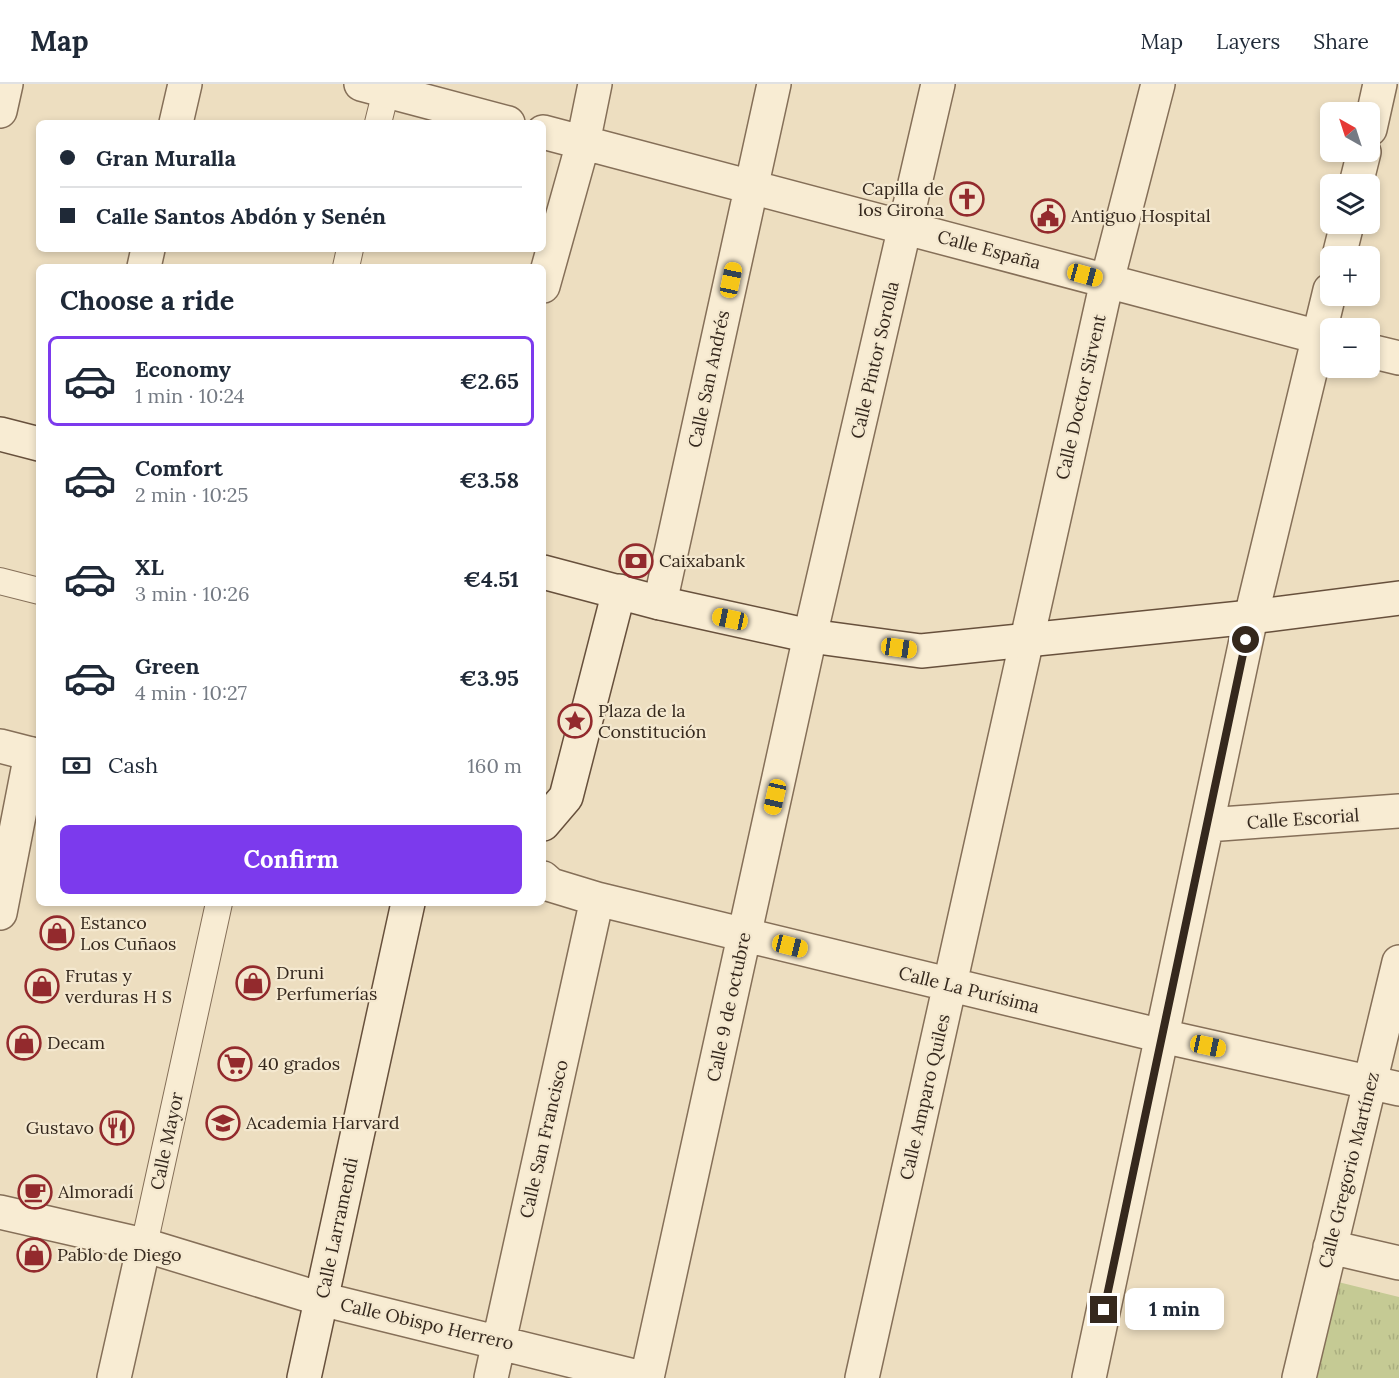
<!DOCTYPE html>
<meta charset="utf-8">
<style>
body{margin:0;font-family:Lora,serif;background:#f2f2f3;color:#1f2937;height:100vh;display:flex;flex-direction:column;font-size:22px;white-space:nowrap}
*{box-sizing:border-box;margin:0}
p{font-size:20px;color:#747a83}
.icon{flex:none;width:33px;height:33px;fill:none;stroke:currentColor;stroke-width:2;stroke-linecap:round;stroke-linejoin:round}
.map{position:relative;flex:1;overflow:hidden}
.drawer{position:absolute;left:36px;top:180px;width:510px;height:642px;display:flex;flex-direction:column;background:#fff;border-radius:9px;box-shadow:0 3px 9px #0003}
.drawer>*{flex:none}
.top-card{position:absolute;left:36px;top:36px;width:510px;height:132px;border-radius:9px;box-shadow:0 3px 9px #0003;display:grid;align-content:center;height:132px;padding:0 24px;background:#fff}
.needle{width:39px;rotate:321deg}
.buttons{position:absolute;left:1320px;top:18px;display:grid;gap:12px}
.buttons a{display:grid;place-items:center;width:60px;height:60px;border-radius:9px;background:#fff;box-shadow:0 3px 9px #0003;font-size:30px}
.end{position:absolute;width:27px;height:27px;margin:-14px;border:8px solid #35281d;background:#fff;box-shadow:0 0 0 3px #fff}
.from{border-radius:50%}
.bubble{position:absolute;height:42px;border-radius:9px;background:#fff;box-shadow:0 3px 9px #0003;font-size:20px;font-weight:700;line-height:42px;text-align:center}
.car{position:absolute;width:18px;height:36px;margin:-18px -9px;border-radius:8px;box-shadow:0 0 4px 2px #0007;background:linear-gradient(#f5c518 24%,#345 0 40%,#f5c518 0 76%,#345 0 86%,#f5c518 0)}
.top-card b{display:flex;align-items:center;gap:21px;height:57px;font-size:22px}
.top-card b+b{border-top:2px solid #e0e1e3}
.top-card i{width:15px;height:15px;background:#1f2937}
ul{padding:0;list-style:none}
li{display:flex;align-items:center;gap:18px;height:90px;margin:0 12px 9px;padding:0 12px;border:3px solid transparent;border-radius:9px}
li div{flex:1}
li b{display:block;font-size:22px}
li em{font-style:normal;font-weight:700}
li.selected{border-color:#7c3aed}
li>.icon{width:54px;height:54px;stroke-width:1.5}
h2{padding:0 24px;font-size:27px;line-height:72px}
.pay{display:flex;align-items:center;gap:15px;height:66px;padding:0 24px;font-size:22px}
.pay p{margin-inline-start:auto}
.cta{display:flex;gap:12px;margin-top:auto;padding:12px 24px}
.cta a{flex:1;height:69px;border-radius:9px;background:#7c3aed;color:#fff;font-size:24px;font-weight:700;line-height:69px;text-align:center}
header{display:flex;align-items:center;gap:36px;box-sizing:border-box;height:84px;padding:0 30px;background:#fff;border-bottom:2px solid #e0e1e3}
header strong{font-size:28px}
nav{display:flex;gap:33px;margin-inline-start:auto;font-size:21px}
.map>svg:first-child{display:block}
</style>
<header>
<strong>Map</strong>
<nav><a>Map</a><a>Layers</a><a>Share</a></nav>
</header>
<div class="map">
<svg width="1399" height="1294" viewBox="0 0 1399 1294">
<defs>
<pattern id="park-tufts" width="24" height="20" patternUnits="userSpaceOnUse" patternTransform="scale(1.5)"><rect width="24" height="20" fill="#c5ca94"/><path d="M3 7l-1-3M5 7V3M7 7l1-3M15 17l-1-3M17 17v-4M19 17l1-3" fill="none" stroke="#aaae7f"/></pattern>
</defs>
<rect width="100%" height="100%" fill="#eddec0"/>
<path fill="url(#park-tufts)" d="M1330,1196l69,17v81h-91z"/>
<g fill="none" stroke-linecap="round" stroke-linejoin="round">
<defs>
<path id="pedestrian" d="M378,39l8,-32
M346,183l4,-18
M0,497l39,10
M144,1161l75,-342"/>
<path id="minor" d="M361,0l147,39
M0,27l6,-27
M176,39l9,-39
M1370,45l10,-45
M543,48l787,208
M1356,100l8,-32
M1339,172l8,-32
M144,183l4,-18
M543,202l40,-143 12,-59
M1370,267l29,7
M660,519l114,-519
M1207,741l192,-14
M543,794l8,7 46,14 565,137 237,53
M0,829l31,-159
M0,1128l144,33 177,54 321,79
M1330,1163l69,16
M114,1294l30,-133
M491,1294l106,-479
M647,1294l163,-742 128,-552
M862,1294l245,-1097 51,-197
M1089,1294l162,-761 79,-327
M1299,1294l100,-416"/>
<path id="tertiary" d="M0,662l39,10"/>
<path id="secondary" d="M0,350l39,10
M543,488l117,31 150,33 111,15 330,-34 148,-19
M543,740l23,-27 53,-206
M304,1294l104,-475"/>
</defs>
<use href="#pedestrian" stroke="#856f58" stroke-width="28"/>
<use href="#minor" stroke="#856f58" stroke-width="36"/>
<use href="#tertiary" stroke="#856f58" stroke-width="36"/>
<use href="#secondary" stroke="#67503c" stroke-width="36"/>
<use href="#pedestrian" stroke="#f8ecd3" stroke-width="26"/>
<use href="#minor" stroke="#f8ecd3" stroke-width="33"/>
<use href="#tertiary" stroke="#f8ecd3" stroke-width="33"/>
<use href="#secondary" stroke="#f8ecd3" stroke-width="33"/>
</g>
<g fill="none" stroke-linecap="round" stroke-linejoin="round">
<path stroke="#35281d" stroke-width="8" d="M1104,1226l142,-670"/>
</g>
<defs>
<symbol id="church-ring" viewBox="-11 -11 22 22"><circle r="9.5" fill="#f4e8cf" stroke="#932a2d" stroke-width="1.5"/><path d="M-1.2-6h2.4v3.5h3.3v2.4h-3.3V6h-2.4V-.1h-3.3v-2.4h3.3Z" fill="#932a2d"/></symbol>
<symbol id="civic-ring" viewBox="-11 -11 22 22"><circle r="9.5" fill="#f4e8cf" stroke="#932a2d" stroke-width="1.5"/><path d="M-.6-6.5H3V-4.5H.6V-3L4-1V1h2V6H-6V1h2V-1L-.6-3ZM-1.2 2.5V6h2.4V2.5Z" fill="#932a2d"/></symbol>
<symbol id="bank-ring" viewBox="-11 -11 22 22"><circle r="9.5" fill="#f4e8cf" stroke="#932a2d" stroke-width="1.5"/><path d="M-6-4H6V4H-6ZM0-2.3a2.3 2.3 0 1 0 0 4.6a2.3 2.3 0 1 0 0-4.6Z" fill="#932a2d"/></symbol>
<symbol id="sight-ring" viewBox="-11 -11 22 22"><circle r="9.5" fill="#f4e8cf" stroke="#932a2d" stroke-width="1.5"/><path d="M0-6L1.8-2.2L6-1.7L2.9 1.2L3.7 5.4L0 3.3L-3.7 5.4L-2.9 1.2L-6-1.7L-1.8-2.2Z" fill="#932a2d"/></symbol>
<symbol id="shop-ring" viewBox="-11 -11 22 22"><circle r="9.5" fill="#f4e8cf" stroke="#932a2d" stroke-width="1.5"/><path d="M-5-2.5h2.3a2.7 3.5 0 0 1 5.4 0H5L5.5 6h-11ZM-1.5-2.5h3a1.5 2.3 0 0 0-3 0Z" fill="#932a2d"/></symbol>
<symbol id="supermarket-ring" viewBox="-11 -11 22 22"><circle r="9.5" fill="#f4e8cf" stroke="#932a2d" stroke-width="1.5"/><path d="M-6-5.5h2.5l.6 2H6L4.5 2H-2.5L-4.4-4H-6ZM-1.5 3.2a1.3 1.3 0 1 0 .1 0ZM3 3.2a1.3 1.3 0 1 0 .1 0Z" fill="#932a2d"/></symbol>
<symbol id="school-ring" viewBox="-11 -11 22 22"><circle r="9.5" fill="#f4e8cf" stroke="#932a2d" stroke-width="1.5"/><path d="M0-5L7-2L0 1L-7-2ZM-4 1L0 2.5L4 1V4Q0 6-4 4Z" fill="#932a2d"/></symbol>
<symbol id="restaurant-ring" viewBox="-11 -11 22 22"><circle r="9.5" fill="#f4e8cf" stroke="#932a2d" stroke-width="1.5"/><path d="M-5-6h1v4h1v-4h1v4h1v-4h1v5L-1.5 .5V6h-2V.5L-5-1ZM5-6V6H3V1.5H1.5Q1.5-4 5-6Z" fill="#932a2d"/></symbol>
<symbol id="cafe-ring" viewBox="-11 -11 22 22"><circle r="9.5" fill="#f4e8cf" stroke="#932a2d" stroke-width="1.5"/><path d="M-5.5-4.5H6V0H3Q3 3.5 0 3.5H-2.5Q-5.5 3.5-5.5 0ZM3-3.2v2h1.7v-2ZM-6 4.5H4V6H-6Z" fill="#932a2d"/></symbol>
</defs>
<g fill-rule="evenodd">
<use href="#church-ring" x="948" y="96" width="38" height="38"/>
<use href="#civic-ring" x="1029" y="113" width="38" height="38"/>
<use href="#bank-ring" x="617" y="458" width="38" height="38"/>
<use href="#sight-ring" x="556" y="618" width="38" height="38"/>
<use href="#shop-ring" x="38" y="830" width="38" height="38"/>
<use href="#shop-ring" x="234" y="880" width="38" height="38"/>
<use href="#shop-ring" x="23" y="883" width="38" height="38"/>
<use href="#shop-ring" x="5" y="940" width="38" height="38"/>
<use href="#supermarket-ring" x="216" y="961" width="38" height="38"/>
<use href="#school-ring" x="204" y="1020" width="38" height="38"/>
<use href="#restaurant-ring" x="98" y="1025" width="38" height="38"/>
<use href="#cafe-ring" x="16" y="1089" width="38" height="38"/>
<use href="#shop-ring" x="15" y="1152" width="38" height="38"/>
</g>
<g text-anchor="middle" stroke-width="4.5" stroke-linejoin="round" paint-order="stroke">
<g font-size="18" fill="#35281d" stroke="#f4e8cf" text-anchor="start">
<text x="944" y="111" text-anchor="end">Capilla de<tspan x="944" dy="21">los Girona</tspan></text>
<text x="1071" y="138">Antiguo Hospital</text>
<text x="659" y="483">Caixabank</text>
<text x="598" y="633">Plaza de la<tspan x="598" dy="21">Constitución</tspan></text>
<text x="80" y="845">Estanco<tspan x="80" dy="21">Los Cuñaos</tspan></text>
<text x="276" y="895">Druni<tspan x="276" dy="21">Perfumerías</tspan></text>
<text x="65" y="898">Frutas y<tspan x="65" dy="21">verduras H S</tspan></text>
<text x="47" y="965">Decam</text>
<text x="258" y="986">40 grados</text>
<text x="246" y="1045">Academia Harvard</text>
<text x="94" y="1050" text-anchor="end">Gustavo</text>
<text x="58" y="1114">Almoradí</text>
<text x="57" y="1177">Pablo de Diego</text>
</g>
<g font-size="18" fill="#35281d" stroke="#f4e8cf">
<text transform="translate(989 166) rotate(15)" y="6">Calle España</text>
<text transform="translate(875 276) rotate(-77)" y="6">Calle Pintor Sorolla</text>
<text transform="translate(709 295) rotate(-78)" y="6">Calle San Andrés</text>
<text transform="translate(1081 313) rotate(-77)" y="6">Calle Doctor Sirvent</text>
<text transform="translate(1303 735) rotate(-4)" y="6">Calle Escorial</text>
<text transform="translate(969 906) rotate(14)" y="6">Calle La Purísima</text>
<text transform="translate(729 923) rotate(-78)" y="6">Calle 9 de octubre</text>
<text transform="translate(925 1013) rotate(-77)" y="6">Calle Amparo Quiles</text>
<text transform="translate(544 1055) rotate(-77)" y="6">Calle San Francisco</text>
<text transform="translate(167 1057) rotate(-78)" y="6">Calle Mayor</text>
<text transform="translate(1349 1086) rotate(-76)" y="6">Calle Gregorio Martínez</text>
<text transform="translate(337 1144) rotate(-78)" y="6">Calle Larramendi</text>
<text transform="translate(427 1240) rotate(13)" y="6">Calle Obispo Herrero</text>
</g>
</g>
</svg>
<div class="buttons">
<a><svg class="needle" viewBox="-14 -14 28 28"><path d="M0-13l5 13h-10z" fill="#e53935"/><path d="M0 13l5-13h-10z" fill="#747a83"/></svg></a>
<a><svg class="icon" aria-label="layers" viewBox="0 0 24 24"><path d="M12 4l9 5-9 5-9-5zM3 14l9 5 9-5"/></svg></a>
<a>+</a>
<a>−</a>
</div>
<i class="end from" style="left:1246px;top:556px"></i>
<i class="end" style="left:1104px;top:1226px"></i>
<div class="bubble" style="left:1125px;top:1204px;width:99px">1 min</div>
<i class="car" style="left:1085px;top:191px;rotate:105deg"></i>
<i class="car" style="left:731px;top:196px;rotate:12deg"></i>
<i class="car" style="left:730px;top:535px;rotate:282deg"></i>
<i class="car" style="left:899px;top:564px;rotate:98deg"></i>
<i class="car" style="left:775px;top:713px;rotate:193deg"></i>
<i class="car" style="left:790px;top:862px;rotate:104deg"></i>
<i class="car" style="left:1208px;top:962px;rotate:102deg"></i>
<div class="top-card">
<b><i class="from"></i>Gran Muralla</b>
<b><i></i>Calle Santos Abdón y Senén</b>
</div>
<section class="drawer">
<h2>Choose a ride</h2>
<ul>
<li class="selected"><svg class="icon" aria-label="car" viewBox="0 0 24 24"><path d="M5 17H2v-5l4-1 3-4h7l3 4 3 1v5h-3M9 17h6M6 11h13"/><circle cx="7" cy="17" r="2"/><circle cx="17" cy="17" r="2"/></svg><div><b>Economy</b><p>1 min · 10:24</p></div><em>€2.65</em></li>
<li><svg class="icon" aria-label="car" viewBox="0 0 24 24"><path d="M5 17H2v-5l4-1 3-4h7l3 4 3 1v5h-3M9 17h6M6 11h13"/><circle cx="7" cy="17" r="2"/><circle cx="17" cy="17" r="2"/></svg><div><b>Comfort</b><p>2 min · 10:25</p></div><em>€3.58</em></li>
<li><svg class="icon" aria-label="car" viewBox="0 0 24 24"><path d="M5 17H2v-5l4-1 3-4h7l3 4 3 1v5h-3M9 17h6M6 11h13"/><circle cx="7" cy="17" r="2"/><circle cx="17" cy="17" r="2"/></svg><div><b>XL</b><p>3 min · 10:26</p></div><em>€4.51</em></li>
<li><svg class="icon" aria-label="car" viewBox="0 0 24 24"><path d="M5 17H2v-5l4-1 3-4h7l3 4 3 1v5h-3M9 17h6M6 11h13"/><circle cx="7" cy="17" r="2"/><circle cx="17" cy="17" r="2"/></svg><div><b>Green</b><p>4 min · 10:27</p></div><em>€3.95</em></li>
</ul>
<div class="pay"><svg class="icon" aria-label="cash" viewBox="0 0 24 24"><path d="M3 7h18v10H3z"/><circle cx="12" cy="12" r="2"/></svg>Cash<p>160 m</p></div>
<div class="cta"><a>Confirm</a></div>
</section>
</div>
